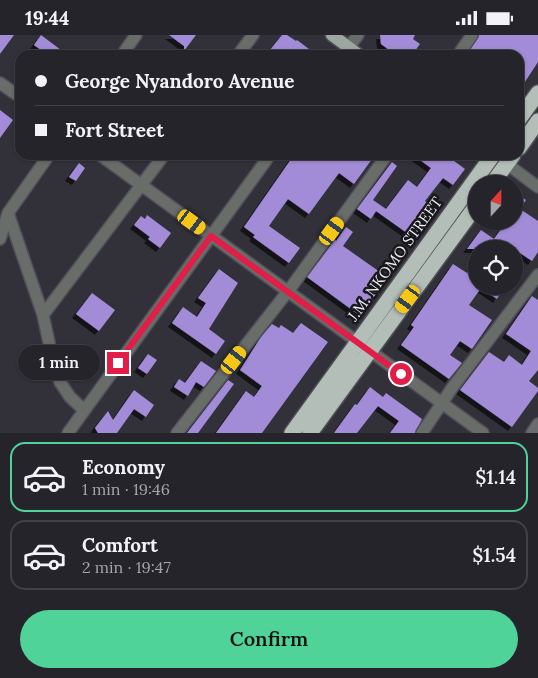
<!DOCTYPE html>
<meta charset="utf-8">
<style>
body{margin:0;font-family:Lora,serif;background:#323037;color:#f1f3f6;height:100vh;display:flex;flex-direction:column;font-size:19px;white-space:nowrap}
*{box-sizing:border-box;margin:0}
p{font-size:16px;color:#a4a4a9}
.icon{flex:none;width:28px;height:28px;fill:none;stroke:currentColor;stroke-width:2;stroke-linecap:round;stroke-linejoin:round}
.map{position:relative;height:398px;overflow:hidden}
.panel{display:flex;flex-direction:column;background:#26242b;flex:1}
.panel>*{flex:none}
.hud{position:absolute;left:15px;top:15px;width:509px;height:110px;border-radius:15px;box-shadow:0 1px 4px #0004,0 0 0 1px #424147;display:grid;align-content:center;height:110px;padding:0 20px;background:#26242b}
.needle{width:32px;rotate:21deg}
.tools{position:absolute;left:468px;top:140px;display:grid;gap:10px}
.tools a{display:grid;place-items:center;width:55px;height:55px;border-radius:50%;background:#26242b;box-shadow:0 1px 4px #0004,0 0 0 1px #424147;font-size:25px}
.end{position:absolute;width:22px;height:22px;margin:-11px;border:6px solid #e11d48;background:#fff;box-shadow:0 0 0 2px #fff}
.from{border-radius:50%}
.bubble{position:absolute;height:35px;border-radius:18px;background:#26242b;box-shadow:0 1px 4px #0004,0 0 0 1px #424147;font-size:16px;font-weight:600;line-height:35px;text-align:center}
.car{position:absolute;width:15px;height:30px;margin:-15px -8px;border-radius:6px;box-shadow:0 0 4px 1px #0007;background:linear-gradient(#f5c518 24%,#345 0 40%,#f5c518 0 76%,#345 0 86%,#f5c518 0)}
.hud b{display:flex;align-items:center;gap:18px;height:48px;font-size:19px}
.hud b+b{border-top:1px solid #424147}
.hud i{width:12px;height:12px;background:#f1f3f6}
ul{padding:9px 0 0;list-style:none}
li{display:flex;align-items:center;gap:15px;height:70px;margin:0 10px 8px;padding:0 10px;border:2px solid #424147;border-radius:15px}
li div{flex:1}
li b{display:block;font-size:19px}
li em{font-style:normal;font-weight:600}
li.active{border-color:#4fd399}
li>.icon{width:45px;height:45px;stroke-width:1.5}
.primary-button{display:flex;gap:10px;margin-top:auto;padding:10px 20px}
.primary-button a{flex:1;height:58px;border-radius:30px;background:#4fd399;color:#111;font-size:20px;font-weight:600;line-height:58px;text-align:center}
.status{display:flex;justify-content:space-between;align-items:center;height:35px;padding:0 25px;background:#26242b;direction:ltr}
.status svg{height:14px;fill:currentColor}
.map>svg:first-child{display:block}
</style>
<div class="status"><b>19:44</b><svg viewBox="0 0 49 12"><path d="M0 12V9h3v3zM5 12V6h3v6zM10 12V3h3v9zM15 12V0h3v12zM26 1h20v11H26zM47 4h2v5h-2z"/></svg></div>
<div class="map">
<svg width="538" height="398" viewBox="0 0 538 398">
<defs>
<filter id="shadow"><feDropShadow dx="-4" dy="4" stdDeviation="0" flood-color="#0009"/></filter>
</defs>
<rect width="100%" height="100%" fill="#323039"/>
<path fill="#a38cd7" filter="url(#shadow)" d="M0,0h14l-14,19z
M41,0l20,15 -4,5h-9l-14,-10z
M169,0h27l-12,16v-5z
M282,0h5l9,6 1,-1 20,15h-40l-7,-5z
M380,0h35l-2,4 7,5 -8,11h-16l-15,-11z
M479,0h59v27l-19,29v-36h-52z
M0,75l13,10 -13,18z
M294,120h5l8,6 5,-6h21l5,4 2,-4h35l-21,29 -15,-11 -30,41 -21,-15 -19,27 31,22 -11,15 -36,-26 2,-2 -11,-8z
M413,120h33l19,14 -12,16 -10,-7 -18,23 6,5 -17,22 5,4 -5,6 -38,-27 -5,8 -14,-10 35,-47 5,4 -24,34 13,9 22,-29 9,7 14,-19z
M79,128l6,5 -9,13 -7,-4z
M514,157l12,8 -6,9 18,12v31l-6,9 -18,-12h-47l14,-19 13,9 13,-18h7z
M147,180l24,18 -11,15 -12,-9 2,-2 -16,-12 7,-9 4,3z
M346,192l7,5 -10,14 44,31 -28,38 -52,-38 28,-37 1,1z
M476,225v26h29l-8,13 -16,-11 -12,17 23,15 -20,29 -12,-8 -10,14 12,8 -13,16 -48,-34 13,-18 -3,-2 42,-61 14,9z
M219,234l19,14 -29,46 16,12 -9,13 -44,-31 11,-16 14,10 9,-14 -8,-5z
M92,258l23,17 -16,21 -23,-17z
M532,261l6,4v70l-9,11 9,7v3l-26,36 -52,-37 29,-38 15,10 5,-7 13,10 9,-14 -25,-17z
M301,288l27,19 -66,91h-46l30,-42 8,6 8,-11 -22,-16 21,-33 11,-13 7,4 2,-3 12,8z
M148,319l9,6 -10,14 -9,-6z
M201,326l15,10 -12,16 -8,-5 -8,14 -14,-9 5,-8 6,4z
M228,345l6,4 -36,49h-11z
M370,352l13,10 3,-4 36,26 -7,14h-25l9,-12 -21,-15 -21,27h-23l21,-29 2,1z
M134,355l20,15 -8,12 -12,-8 -17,24h-19l-3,-5 13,-17 5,9z"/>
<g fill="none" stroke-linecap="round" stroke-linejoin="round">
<defs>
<path id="minor" d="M122,20l14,-20
M238,20l15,-20
M343,20l15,-20
M458,20l14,-20
M0,48l20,14
M100,120l383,278
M507,129l31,23
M8,178l35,102 8,37 9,30 10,15 14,13
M0,204l8,-26 41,-58
M43,280l121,-160
M68,398l202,-278
M177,398l112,-143 98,-135
M422,398l30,-45 86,-113
M532,398l6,-9"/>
<path id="major" d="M332,0l27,20"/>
<path id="highway" d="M519,84l19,-26
M519,113l19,-27
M492,149l21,-29
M292,398l201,-278
M310,398l166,-227"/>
</defs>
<use href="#minor" stroke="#504e57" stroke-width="14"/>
<use href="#major" stroke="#504e57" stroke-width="15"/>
<use href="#highway" stroke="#504e57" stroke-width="18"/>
<use href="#minor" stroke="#686d6a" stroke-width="11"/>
<use href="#major" stroke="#9da7a2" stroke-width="12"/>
<use href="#highway" stroke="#b2beb7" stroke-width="15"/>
</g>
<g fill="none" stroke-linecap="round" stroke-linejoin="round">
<path stroke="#e11d48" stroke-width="6" d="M118,328l93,-127 190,138"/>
</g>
<g text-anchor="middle" stroke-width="5" stroke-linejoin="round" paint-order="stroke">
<g font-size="15" fill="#efeef4" stroke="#19181c">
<text transform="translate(395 224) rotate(-54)" y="5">J.M. NKOMO STREET</text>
</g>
</g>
</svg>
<div class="tools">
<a><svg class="needle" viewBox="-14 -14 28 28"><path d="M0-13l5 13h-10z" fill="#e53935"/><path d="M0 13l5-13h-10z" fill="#a4a4a9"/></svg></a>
<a><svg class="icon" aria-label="locate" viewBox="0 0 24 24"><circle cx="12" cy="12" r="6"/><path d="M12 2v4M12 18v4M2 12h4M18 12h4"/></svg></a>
</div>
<i class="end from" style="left:401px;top:339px"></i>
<i class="end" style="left:118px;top:328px"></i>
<div class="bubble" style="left:18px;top:310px;width:82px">1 min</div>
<i class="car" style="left:192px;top:187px;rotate:126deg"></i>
<i class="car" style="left:332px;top:196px;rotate:36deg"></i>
<i class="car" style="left:408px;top:264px;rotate:216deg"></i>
<i class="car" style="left:234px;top:325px;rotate:38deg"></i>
<div class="hud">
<b><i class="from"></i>George Nyandoro Avenue</b>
<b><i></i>Fort Street</b>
</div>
</div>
<section class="panel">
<ul>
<li class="active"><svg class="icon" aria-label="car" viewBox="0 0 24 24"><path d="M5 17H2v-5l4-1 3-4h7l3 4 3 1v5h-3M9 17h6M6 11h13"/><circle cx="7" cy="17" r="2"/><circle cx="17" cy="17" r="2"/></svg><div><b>Economy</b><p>1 min · 19:46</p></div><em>$1.14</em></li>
<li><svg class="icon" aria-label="car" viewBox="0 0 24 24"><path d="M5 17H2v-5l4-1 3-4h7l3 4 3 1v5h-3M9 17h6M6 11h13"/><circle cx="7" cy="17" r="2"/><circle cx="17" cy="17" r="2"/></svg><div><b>Comfort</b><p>2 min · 19:47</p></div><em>$1.54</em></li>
</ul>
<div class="primary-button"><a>Confirm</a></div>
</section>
